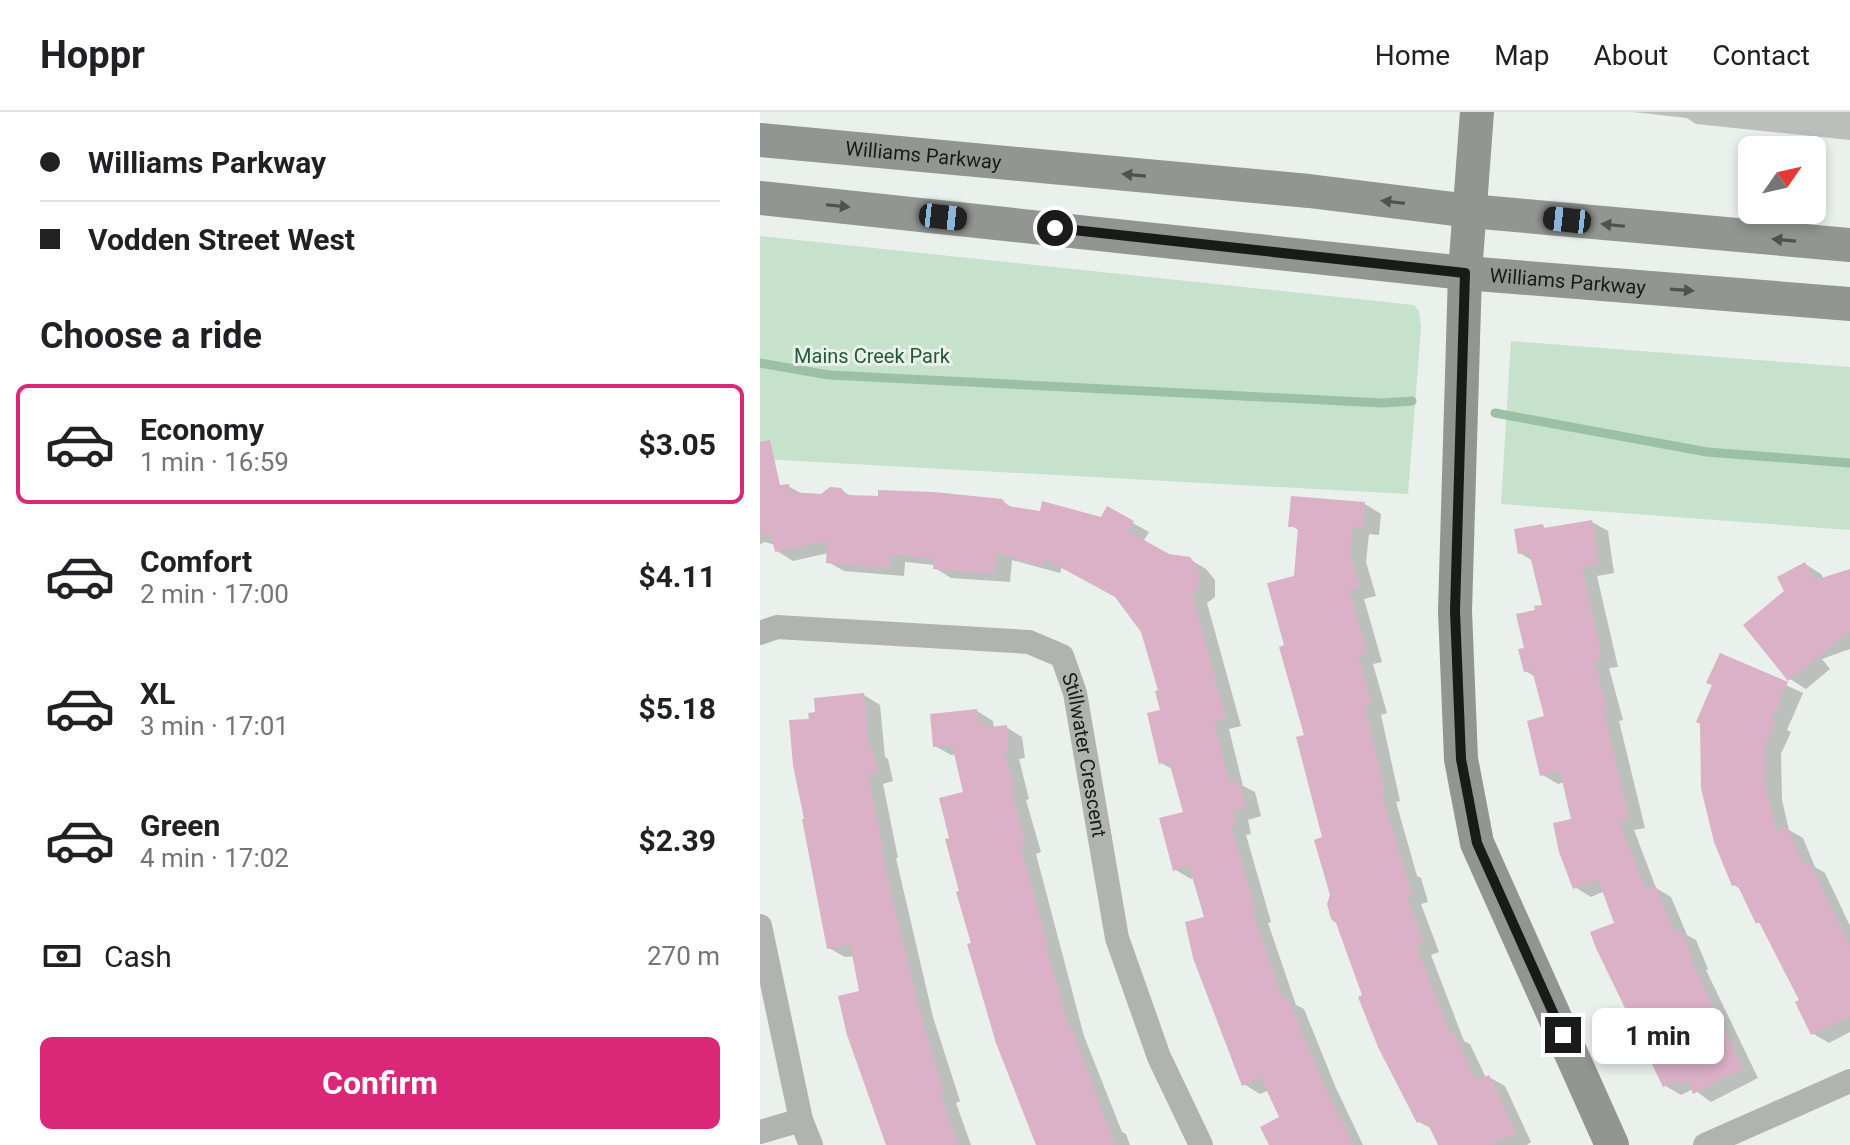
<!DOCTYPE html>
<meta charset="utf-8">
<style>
body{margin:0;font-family:Roboto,sans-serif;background:#f2f2f2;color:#202124;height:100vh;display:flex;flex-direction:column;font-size:30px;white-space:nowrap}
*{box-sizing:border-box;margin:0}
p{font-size:26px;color:#757577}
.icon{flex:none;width:44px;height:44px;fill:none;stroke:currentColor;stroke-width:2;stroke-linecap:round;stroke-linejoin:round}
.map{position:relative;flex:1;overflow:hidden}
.panel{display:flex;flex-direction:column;background:#fff;width:760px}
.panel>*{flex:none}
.guide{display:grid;align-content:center;height:176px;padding:0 40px;background:#fff}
.needle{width:52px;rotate:56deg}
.controls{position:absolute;left:978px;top:24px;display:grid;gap:16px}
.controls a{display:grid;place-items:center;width:88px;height:88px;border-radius:12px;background:#fff;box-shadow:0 4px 12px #0003;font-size:40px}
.end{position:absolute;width:36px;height:36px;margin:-18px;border:10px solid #191b19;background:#fff;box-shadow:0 0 0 4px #fff}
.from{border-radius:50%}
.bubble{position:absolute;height:56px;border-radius:12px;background:#fff;box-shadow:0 4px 12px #0003;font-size:26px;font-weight:700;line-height:56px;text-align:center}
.car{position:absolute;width:24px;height:48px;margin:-24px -12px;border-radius:10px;box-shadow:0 0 6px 2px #0007;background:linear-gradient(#222 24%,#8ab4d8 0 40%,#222 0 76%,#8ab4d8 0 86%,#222 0)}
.guide b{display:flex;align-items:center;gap:28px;height:76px;font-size:30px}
.guide b+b{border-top:2px solid #e0e0e0}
.guide i{width:20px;height:20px;background:#202124}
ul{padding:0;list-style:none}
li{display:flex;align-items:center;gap:24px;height:120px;margin:0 16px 12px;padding:0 24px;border:4px solid transparent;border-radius:12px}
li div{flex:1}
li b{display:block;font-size:30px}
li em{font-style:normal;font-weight:700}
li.active{border-color:#db2777}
li>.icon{width:72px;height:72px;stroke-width:1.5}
h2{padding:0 40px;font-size:36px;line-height:96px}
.pay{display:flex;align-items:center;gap:20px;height:88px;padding:0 40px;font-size:30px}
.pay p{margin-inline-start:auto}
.primary-button{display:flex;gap:16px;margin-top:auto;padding:16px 40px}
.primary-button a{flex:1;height:92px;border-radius:12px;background:#db2777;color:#fff;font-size:32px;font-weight:700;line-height:92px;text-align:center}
header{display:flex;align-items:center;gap:48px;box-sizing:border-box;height:112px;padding:0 40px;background:#fff;border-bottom:2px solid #e0e0e0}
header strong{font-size:38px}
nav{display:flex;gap:44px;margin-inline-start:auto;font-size:28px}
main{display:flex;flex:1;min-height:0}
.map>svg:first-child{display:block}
</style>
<header>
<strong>Hoppr</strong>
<nav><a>Home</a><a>Map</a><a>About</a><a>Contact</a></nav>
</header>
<main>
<section class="panel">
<div class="guide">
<b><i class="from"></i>Williams Parkway</b>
<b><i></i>Vodden Street West</b>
</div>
<h2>Choose a ride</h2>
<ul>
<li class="active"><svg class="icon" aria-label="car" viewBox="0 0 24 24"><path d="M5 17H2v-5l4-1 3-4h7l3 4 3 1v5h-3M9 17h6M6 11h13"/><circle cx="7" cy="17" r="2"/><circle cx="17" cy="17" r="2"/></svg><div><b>Economy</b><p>1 min · 16:59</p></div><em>$3.05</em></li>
<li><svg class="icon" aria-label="car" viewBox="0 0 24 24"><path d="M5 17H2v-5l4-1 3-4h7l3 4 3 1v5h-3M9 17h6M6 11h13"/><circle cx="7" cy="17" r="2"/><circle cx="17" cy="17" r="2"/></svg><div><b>Comfort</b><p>2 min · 17:00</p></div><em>$4.11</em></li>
<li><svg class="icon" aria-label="car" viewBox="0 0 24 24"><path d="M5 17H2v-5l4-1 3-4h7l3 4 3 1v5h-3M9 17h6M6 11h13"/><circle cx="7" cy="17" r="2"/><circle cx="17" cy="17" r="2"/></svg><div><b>XL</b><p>3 min · 17:01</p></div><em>$5.18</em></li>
<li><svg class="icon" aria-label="car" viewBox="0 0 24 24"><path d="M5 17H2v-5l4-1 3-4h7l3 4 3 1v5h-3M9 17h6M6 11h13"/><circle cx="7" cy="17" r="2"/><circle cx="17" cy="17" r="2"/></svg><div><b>Green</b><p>4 min · 17:02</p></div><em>$2.39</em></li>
</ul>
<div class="pay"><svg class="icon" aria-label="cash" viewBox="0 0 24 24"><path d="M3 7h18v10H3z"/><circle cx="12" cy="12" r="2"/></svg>Cash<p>270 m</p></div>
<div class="primary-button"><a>Confirm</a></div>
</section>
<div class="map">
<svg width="1090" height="1033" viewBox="0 0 1090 1033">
<rect width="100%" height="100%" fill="#eaf0eb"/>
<path fill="#c6e1cc" d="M0,124l654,69 5,6 2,16 -13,167 -648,-35z
M751,229l339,26v163l-349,-26z"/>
<path fill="#0003" d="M873,0h217v28l-154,-16 -9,-6z
M28,374l16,9 17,1 19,-6 13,7 148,4 14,8 87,10 5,-10 42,23 -6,10 26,14 20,3 17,10 9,11v17l-8,6 34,123 -12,3 14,57 12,6 6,24 -13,4 3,14 -5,1 25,87 -3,1 28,82 8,4 32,79 27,57h-92l10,-27 -12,-28 -9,4 -16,-10 -37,-166 -13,-40 -3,1 -17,-10 11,-56 -11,-43 -13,-7v-72l-18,-59 -26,-36 -55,-30 -2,7 -48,-13 -2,22 -59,-4 -16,-10v-3l-30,-3 -1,14 -60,-5 -16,-9v-9l-35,8 -16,-10 -2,-6 -10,-3 -5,2v-52z
M605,392l16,10 -2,21 -10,-1 -3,28 10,34 -12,3 18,63 -9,2 14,49 -6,2 19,86 -4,1 21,74 4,2 7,24 -7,2 18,48 -8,3 33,86 6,3 16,34 3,-1 16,9 26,56 -4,3h-87l-7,-16 -14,-7 -87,-227 -26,-158 -20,-90 14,-116 -10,-6z
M832,410l16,9 6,42 -17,3 21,91 -9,1 14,52 -4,1 26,107 -11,2 22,58 15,9 16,38 9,5 12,29 -2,1 52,108 -47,24 -18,-13 -12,6 -17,-10 -59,-194 -14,6 -16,-10 -2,-66 -8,-39 -7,2 -17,-10 6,-56 -11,-41 -11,-6 2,-22 10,-38 7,-5 -11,-45 -13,-8 23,-26 5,2z
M1045,452l16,10 3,6 26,-9v78l-28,10 8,10 -24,20 -16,-10 -3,-87z
M961,543l82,38 -16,37 4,2 -10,22 1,46 7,30 14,8 12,29 10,6 25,53v106l-21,11 -17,-10 -10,-32 -39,-76 -6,-3 -15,-32 -8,-5 -20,-200z
M104,583l16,10 5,52 3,2 5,22 -10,3 15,74h-2l37,159 27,84 -4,2 15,42h-82l-35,-189 -9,1 -16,-9 -18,-227z
M217,599l16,10 1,8 12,-2 16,10 3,21 -6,1 10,40 -3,1 15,52 -5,2 48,182 38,96 4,2 4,11h-93l-64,-201 -22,-104 15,-46 -10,-40 -5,1 -16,-9z"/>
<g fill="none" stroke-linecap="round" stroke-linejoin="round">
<path stroke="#9cc0a4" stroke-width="9" d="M0,251l69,12 553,28 30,-2
M735,301l212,39 143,11"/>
</g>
<path fill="#dab1c7" d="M10,328l10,45 9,-1 1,8 31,2 9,-7 11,1 6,7 31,1v-6l56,2 68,7 6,7 32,5 2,-10 59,16 6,-11 27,15 -6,10 41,23 21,3 9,12v19l-7,6 34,124 -12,3 15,62 10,-2 7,27 -14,3 4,14 -5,1 25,87 -3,1 30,86 5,-3 32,80 33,68h-84l-9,-18 19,-10 -18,-39 -19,8 -49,-128 -8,-36 19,-5 -15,-51 -16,5 -14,-53 24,-6 -14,-50 -10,2 -12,-51 13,-3 -5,-19 3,-1 -17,-58 -26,-35 -70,-38 -2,7 -47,-13 -2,21 -61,-5 1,-10 -44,-5 -1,14 -63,-5 1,-22 -52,11 -4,-18 -11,2v-94z
M531,384l74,6 -2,25 -10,-1 -3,26 10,35 -11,3 18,63 -9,2 14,49 -7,2 20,86 -4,2 31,99 -6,2 18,48 -8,3 34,88 4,-1 22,48 13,-6 27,58 -27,12h-51l-10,-21 -4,1 -3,-4 -4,2 -39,-76 -20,-50 4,-2 -26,-72 -5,-4 -4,-15 3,-9 -16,-55 8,-3 -26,-100 8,-2 -25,-88 5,-2 -17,-62 27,-7 4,-49h-10z
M832,408l7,44 -17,3 20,91 -8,2 14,51 -4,1 25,107 -10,2 26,68 10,-4 19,46 6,-2 13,30 -2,1 52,109 -50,25 -6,-14 -7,4 -2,-4 -15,7 -67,-139 -6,-16 24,-9 -16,-44 -25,10 -14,-37 -6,-29 18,-4 -11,-48 -20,5 -13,-55 17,-5 -12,-46 -8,2 -6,-23 6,-1 -8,-34 19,-4 -1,-4 8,-1 -13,-53 -11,2 -4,-25 29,-5 1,4z
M1045,450l10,18 35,-11v62l-62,50 -45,-56 41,-34 -7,-14z
M960,541l68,29 -16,37 4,2 -11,24 1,45 11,41 10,-4 16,37 6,-3 41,85v70l-39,19 -16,-33 4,-2 -40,-78 -3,2 -19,-40 -5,2 -18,-44 -13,-54 -1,-64 -4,-2 16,-37 -6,-2z
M104,581l5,55 3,-1 6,26 -10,2 15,74h-2l37,157 26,86 -4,2 19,51h-73l-39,-110 -9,-39 21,-5 -9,-47 -23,5 -25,-130h2l-11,-54 -4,-45 20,-1 -1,-6 7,-1 -1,-14z
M217,597l1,14 7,-1v6l22,-3 2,25h-5l10,40 -3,1 15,53 -6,1 28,102h-2l23,80 2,-1 44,119h-79l-40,-102 -29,-99 4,-1 -15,-51 3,-1 -14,-52 4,-1 -10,-40 24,-6 -11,-47 -19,2 -3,-33z"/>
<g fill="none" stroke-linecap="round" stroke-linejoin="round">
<g stroke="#b0b3b0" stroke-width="24">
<path id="s1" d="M0,521l17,-6 252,15 33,14 13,37 42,245 42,119 42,88"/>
<path d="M0,814l41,194 10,25"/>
<path d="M0,1020l41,-12"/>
<path d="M945,1033l145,-64"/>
</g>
<g stroke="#929692" stroke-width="34">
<path d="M717,0l-12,161 -10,338 6,148 16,84 135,302"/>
<path id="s2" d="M0,28l549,51 161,20 380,34"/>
<path id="s3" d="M0,86l705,75 385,31"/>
</g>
</g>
<defs><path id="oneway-solid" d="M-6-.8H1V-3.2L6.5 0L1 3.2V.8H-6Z" transform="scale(2)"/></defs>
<g fill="#4f524f">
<use href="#oneway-solid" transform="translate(374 63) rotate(-175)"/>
<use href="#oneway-solid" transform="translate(633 90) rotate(-173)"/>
<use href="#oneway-solid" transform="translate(78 94) rotate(6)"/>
<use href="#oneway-solid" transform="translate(853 113) rotate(-174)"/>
<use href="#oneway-solid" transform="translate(1024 128) rotate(-175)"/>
<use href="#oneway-solid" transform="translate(922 178) rotate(4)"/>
</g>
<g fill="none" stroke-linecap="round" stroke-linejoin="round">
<path stroke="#191b19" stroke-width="10" d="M295,116l410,45 -10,338 6,148 16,84 86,192"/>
</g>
<g text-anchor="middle" stroke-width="6" stroke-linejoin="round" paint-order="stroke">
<g font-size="20" fill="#191b19" stroke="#eaf0eb">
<text dy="7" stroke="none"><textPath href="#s2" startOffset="164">Williams Parkway</textPath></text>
<text dy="7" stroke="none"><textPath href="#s3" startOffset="812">Williams Parkway</textPath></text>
<text dy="7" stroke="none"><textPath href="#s1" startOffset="408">Stillwater Crescent</textPath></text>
</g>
<g font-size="20" fill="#235a35" stroke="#eaf0eb">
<text x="112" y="251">Mains Creek Park</text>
</g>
</g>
</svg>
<div class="controls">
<a><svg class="needle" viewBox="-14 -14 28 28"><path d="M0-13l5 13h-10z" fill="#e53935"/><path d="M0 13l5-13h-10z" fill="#757577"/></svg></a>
</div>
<i class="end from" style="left:295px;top:116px"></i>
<i class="end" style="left:803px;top:923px"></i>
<div class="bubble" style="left:832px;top:896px;width:132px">1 min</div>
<i class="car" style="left:183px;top:105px;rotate:96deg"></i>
<i class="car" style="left:807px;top:108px;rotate:276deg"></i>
</div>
</main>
